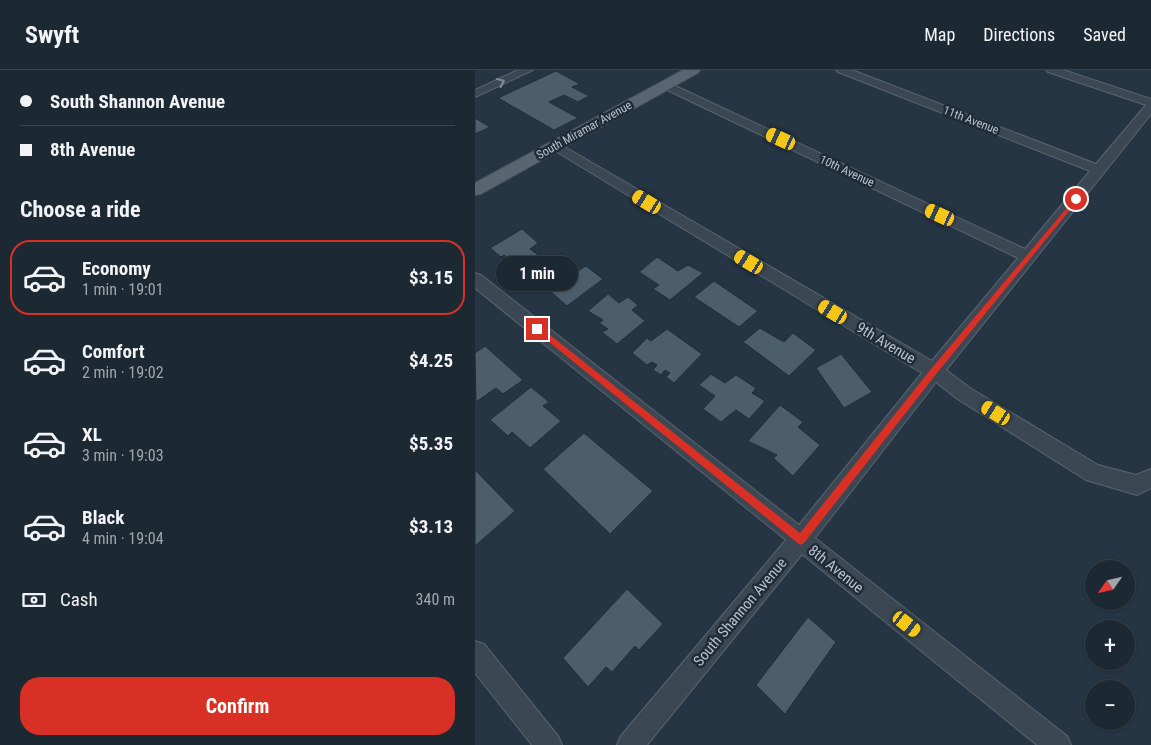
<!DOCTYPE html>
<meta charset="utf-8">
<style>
body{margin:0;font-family:"Roboto Condensed",sans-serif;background:#29343e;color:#f1f3f6;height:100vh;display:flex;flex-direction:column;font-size:19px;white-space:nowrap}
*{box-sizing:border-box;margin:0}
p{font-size:16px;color:#a0a6ac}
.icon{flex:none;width:28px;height:28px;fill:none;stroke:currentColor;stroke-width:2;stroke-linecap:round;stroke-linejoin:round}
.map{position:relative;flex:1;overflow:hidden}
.panel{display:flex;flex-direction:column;background:#1c2832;width:475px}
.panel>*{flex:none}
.guide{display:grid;align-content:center;height:110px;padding:0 20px;background:#1c2832}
.needle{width:32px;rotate:236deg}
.tools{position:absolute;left:610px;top:490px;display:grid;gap:10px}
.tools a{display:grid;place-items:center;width:50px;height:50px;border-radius:50%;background:#1c2832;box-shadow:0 1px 4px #0004,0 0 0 1px #3a444d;font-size:25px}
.end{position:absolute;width:22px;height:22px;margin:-11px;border:6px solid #d93025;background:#fff;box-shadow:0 0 0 2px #fff}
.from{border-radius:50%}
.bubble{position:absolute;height:35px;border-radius:18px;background:#1c2832;box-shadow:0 1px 4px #0004,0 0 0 1px #3a444d;font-size:16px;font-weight:700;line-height:35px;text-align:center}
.car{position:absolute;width:15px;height:30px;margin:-15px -8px;border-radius:6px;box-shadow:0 0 4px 1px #0007;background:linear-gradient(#f5c518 24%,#345 0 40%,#f5c518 0 76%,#345 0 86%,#f5c518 0)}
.guide b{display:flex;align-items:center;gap:18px;height:48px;font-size:19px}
.guide b+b{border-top:1px solid #3a444d}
.guide i{width:12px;height:12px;background:#f1f3f6}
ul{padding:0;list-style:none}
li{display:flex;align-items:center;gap:15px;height:75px;margin:0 10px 8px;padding:0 10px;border:2px solid transparent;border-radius:20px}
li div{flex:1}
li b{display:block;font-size:19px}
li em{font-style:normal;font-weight:700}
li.current{border-color:#d93025}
li>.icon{width:45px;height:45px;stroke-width:1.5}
h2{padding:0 20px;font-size:22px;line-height:60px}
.pay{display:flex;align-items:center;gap:12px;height:55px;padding:0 20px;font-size:19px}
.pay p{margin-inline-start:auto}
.primary-button{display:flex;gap:10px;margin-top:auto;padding:10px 20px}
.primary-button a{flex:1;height:58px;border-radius:20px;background:#d93025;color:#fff;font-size:20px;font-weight:700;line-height:58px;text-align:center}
header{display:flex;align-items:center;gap:30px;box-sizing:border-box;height:70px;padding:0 25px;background:#1c2832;border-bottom:1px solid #3a444d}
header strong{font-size:24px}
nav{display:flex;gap:28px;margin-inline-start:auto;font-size:18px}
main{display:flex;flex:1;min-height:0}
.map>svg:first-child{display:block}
</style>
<header>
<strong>Swyft</strong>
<nav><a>Map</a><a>Directions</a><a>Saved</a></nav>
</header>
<main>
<section class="panel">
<div class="guide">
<b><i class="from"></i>South Shannon Avenue</b>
<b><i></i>8th Avenue</b>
</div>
<h2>Choose a ride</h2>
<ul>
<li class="current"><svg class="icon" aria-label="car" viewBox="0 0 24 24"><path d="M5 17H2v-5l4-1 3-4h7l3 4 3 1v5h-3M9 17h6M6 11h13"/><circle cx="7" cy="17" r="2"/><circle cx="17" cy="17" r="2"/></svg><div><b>Economy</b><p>1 min · 19:01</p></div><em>$3.15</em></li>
<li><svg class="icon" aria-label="car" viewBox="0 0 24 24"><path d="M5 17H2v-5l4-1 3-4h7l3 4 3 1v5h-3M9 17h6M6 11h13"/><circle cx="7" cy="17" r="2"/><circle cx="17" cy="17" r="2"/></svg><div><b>Comfort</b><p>2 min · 19:02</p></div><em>$4.25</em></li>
<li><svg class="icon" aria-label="car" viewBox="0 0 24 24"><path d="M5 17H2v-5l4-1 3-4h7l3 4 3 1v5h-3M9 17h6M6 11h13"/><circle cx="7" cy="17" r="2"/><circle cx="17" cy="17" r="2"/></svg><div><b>XL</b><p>3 min · 19:03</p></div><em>$5.35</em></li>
<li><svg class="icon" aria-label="car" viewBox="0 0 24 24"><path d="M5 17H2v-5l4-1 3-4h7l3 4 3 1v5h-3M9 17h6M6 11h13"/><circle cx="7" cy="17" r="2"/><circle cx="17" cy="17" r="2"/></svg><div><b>Black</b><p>4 min · 19:04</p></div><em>$3.13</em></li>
</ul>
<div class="pay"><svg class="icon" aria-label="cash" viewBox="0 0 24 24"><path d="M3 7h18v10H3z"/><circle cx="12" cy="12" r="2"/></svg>Cash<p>340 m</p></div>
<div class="primary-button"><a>Confirm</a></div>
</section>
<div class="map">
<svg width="676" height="675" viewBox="0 0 676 675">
<rect width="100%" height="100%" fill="#263543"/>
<path fill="#4c5d6b" stroke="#212e3a" d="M81,1l24,13 -8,3 17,9 -11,6 -14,-7 -15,7 29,16 -24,12 -56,-32z
M0,48l15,9 -15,7z
M47,159l16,14 -8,6 17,12 -20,14 -18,-11 4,-3 -9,-6 -3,2 -11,-9z
M182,187l21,14 10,-6 15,8 -33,27 -17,-11 6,-4 -20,-13z
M97,195l4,7 10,-6 17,13 -36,27 -16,-14 4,-3 -17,-9 20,-13 6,4z
M239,211l44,30 -19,16 -45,-30z
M133,224l11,9 9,-6 10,8 -6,5 13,11 -28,23 -15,-12 6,-3 -9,-6 4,-3 -15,-9z
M285,258l24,14 9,-9 23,17 -27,26 -46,-34z
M192,259l35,25 -28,29 -8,-6 4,-4 -5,-3 -4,5 -8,-5 4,-5 -5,-3 -5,3 -15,-12 15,-15 4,3z
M10,276l38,34 -20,14 -7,-6 -20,14 -1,-49z
M366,284l31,38 -28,16 -28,-40z
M236,304l14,9 11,-8 20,13 -4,5 13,8 -16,18 -13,-9 -15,12 -18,-13 12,-13 -16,-11z
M56,317l18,15 -6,4 18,15 -31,27 -18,-16 -4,4 -18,-16z
M305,335l23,17 -5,5 22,18 -27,31 -20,-18 4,-3 -29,-14z
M109,363l69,58 -43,43 -67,-65z
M1,401l39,40 -40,35v-74z
M152,519l36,35 -24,26 -4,-4 -23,26 -6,-5 -18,20 -25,-29z
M333,547l28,25 -51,72 -29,-29z"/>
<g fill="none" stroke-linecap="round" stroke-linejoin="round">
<defs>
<path id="minor" d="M43,0h15l-58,27v-7z
M361,0h16l244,94 50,-59 -98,-33 -2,-2h17l88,29v15l-205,256 24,18 128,77 38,10 15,-6v19l-14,7 -51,-15 -130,-82 -20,-16 -121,156 252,198 4,9h-34l-235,-191 -155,191h-30l4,-9 165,-196 -311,-252v-15l6,2 318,250 123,-152 -375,-227 6,-4 5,1 374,218 86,-103 -357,-171 -2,-2 2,-2h8l356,166 65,-78 -252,-99z
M0,571l9,3 74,92 4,9h-30l-57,-72z"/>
<path id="major" d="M208,0h17l-2,3 -217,121 -6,1v-12z"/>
</defs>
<use href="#minor" stroke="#596570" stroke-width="2"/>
<use href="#major" stroke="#44505c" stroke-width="2"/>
<use href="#minor" fill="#3b4752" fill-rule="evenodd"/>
<use href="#major" fill="#596672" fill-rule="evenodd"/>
</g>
<defs><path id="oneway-chevron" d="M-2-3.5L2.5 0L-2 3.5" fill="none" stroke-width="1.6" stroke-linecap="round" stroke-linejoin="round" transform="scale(1.25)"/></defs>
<use stroke="#808b95" href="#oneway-chevron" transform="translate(26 12) rotate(-25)"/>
<path fill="#d93025" d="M601,127l2,3 -141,173 -133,170 -4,2 -267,-216 1,-2h6l260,206 131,-164z"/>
<g text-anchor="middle" stroke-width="5" stroke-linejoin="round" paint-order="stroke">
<g font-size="12" fill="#b8c2cc" stroke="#1f2c38">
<text transform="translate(496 50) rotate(21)" y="4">11th Avenue</text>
<text transform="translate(109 60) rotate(-29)" y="4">South Miramar Avenue</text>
<text transform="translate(372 101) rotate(25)" y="4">10th Avenue</text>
</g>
<g font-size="15" fill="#b8c2cc" stroke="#1f2c38">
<text transform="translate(411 273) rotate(31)" y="5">9th Avenue</text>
<text transform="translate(361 499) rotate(39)" y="5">8th Avenue</text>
<text transform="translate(265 542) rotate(-50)" y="5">South Shannon Avenue</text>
</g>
</g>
</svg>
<div class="tools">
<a><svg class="needle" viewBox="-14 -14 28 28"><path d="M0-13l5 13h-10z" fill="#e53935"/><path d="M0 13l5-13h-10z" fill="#a0a6ac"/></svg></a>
<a>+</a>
<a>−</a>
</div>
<i class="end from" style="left:601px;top:129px"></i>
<i class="end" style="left:62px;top:259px"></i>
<div class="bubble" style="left:21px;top:186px;width:82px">1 min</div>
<i class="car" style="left:306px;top:69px;rotate:295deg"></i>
<i class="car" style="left:172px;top:132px;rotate:301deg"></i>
<i class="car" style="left:465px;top:145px;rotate:295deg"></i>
<i class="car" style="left:274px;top:192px;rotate:301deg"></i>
<i class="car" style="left:358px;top:242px;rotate:301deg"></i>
<i class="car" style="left:521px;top:343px;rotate:302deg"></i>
<i class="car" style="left:432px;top:554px;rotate:128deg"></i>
</div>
</main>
